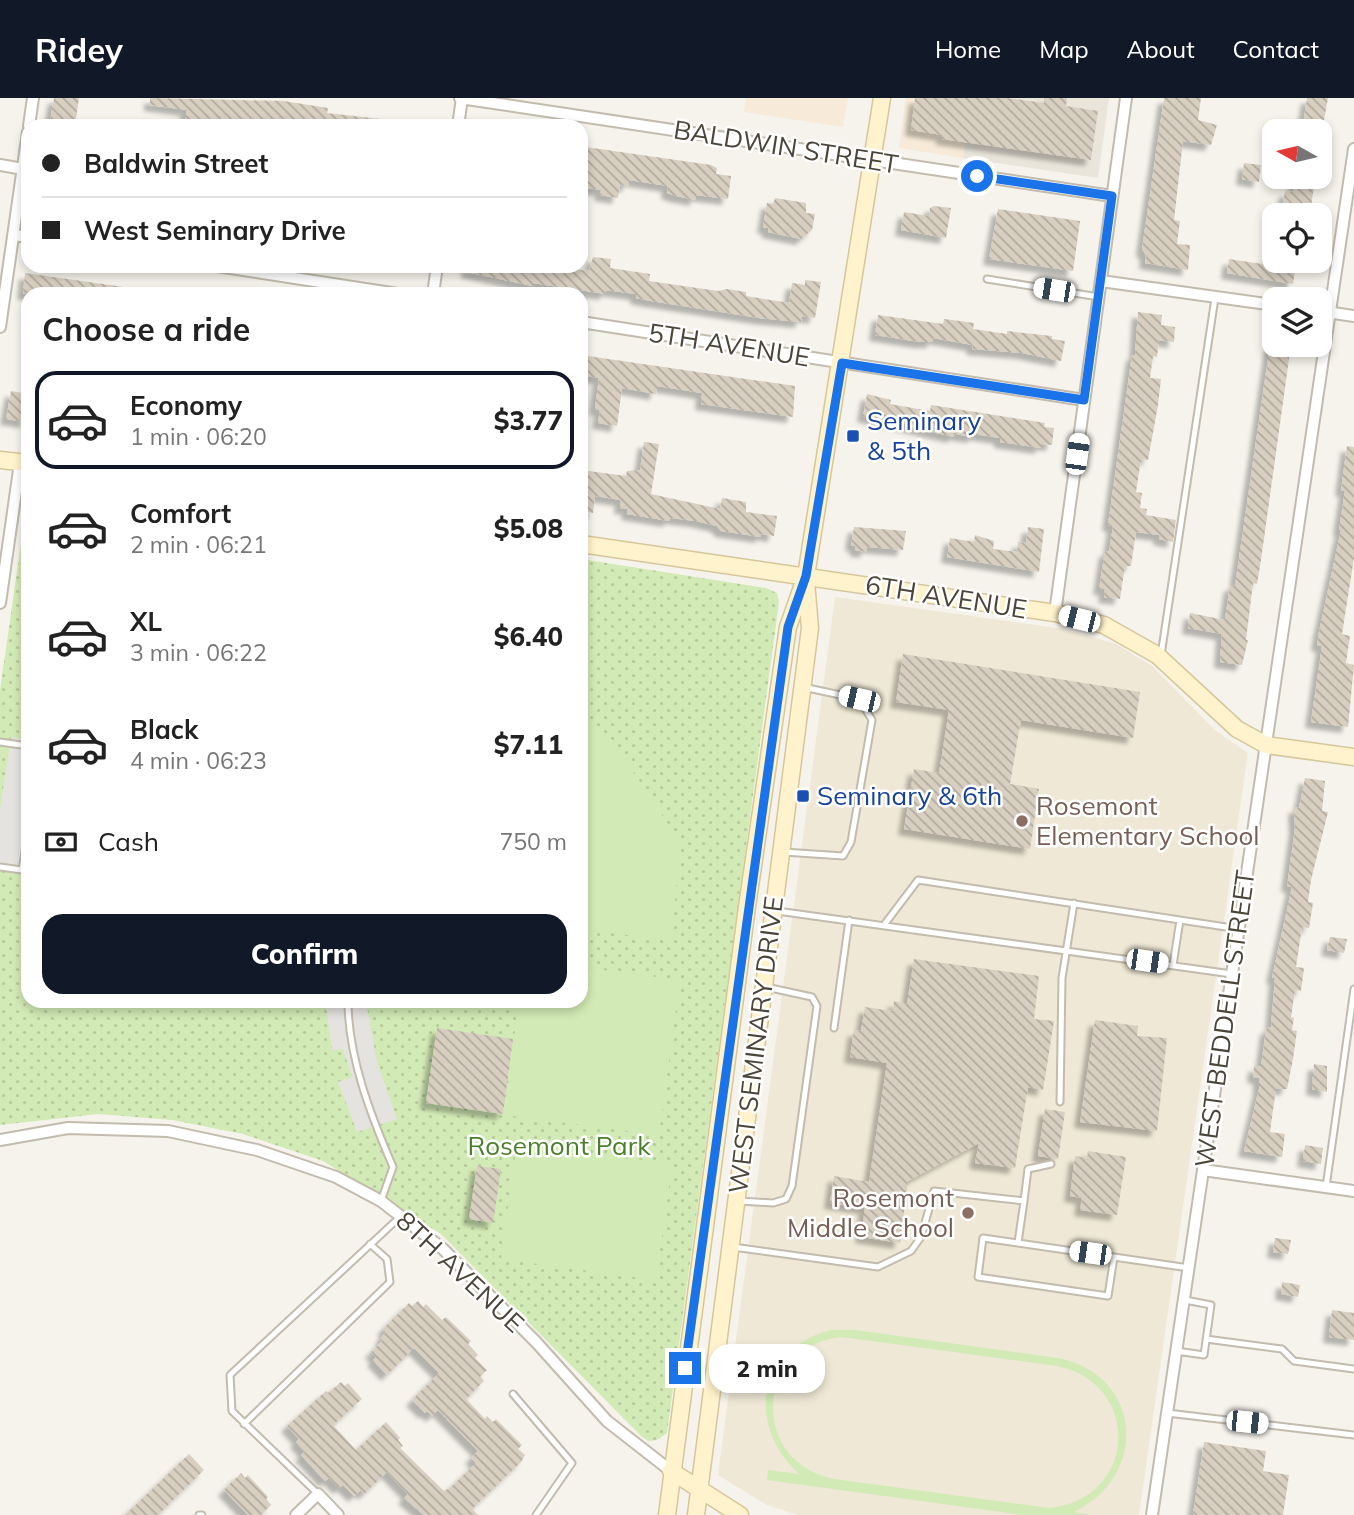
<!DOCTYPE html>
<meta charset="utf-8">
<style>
body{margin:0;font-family:Mulish,sans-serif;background:#f6f6f6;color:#222;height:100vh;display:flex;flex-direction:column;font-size:26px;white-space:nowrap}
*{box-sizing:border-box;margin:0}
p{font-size:23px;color:#767676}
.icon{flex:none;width:38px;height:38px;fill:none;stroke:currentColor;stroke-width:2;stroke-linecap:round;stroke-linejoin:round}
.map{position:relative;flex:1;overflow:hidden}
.drawer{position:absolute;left:21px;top:189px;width:567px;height:721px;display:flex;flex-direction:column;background:#fff;border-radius:21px;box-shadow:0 4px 10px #0003}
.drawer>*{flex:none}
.hud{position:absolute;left:21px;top:21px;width:567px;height:154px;border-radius:21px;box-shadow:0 4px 10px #0003;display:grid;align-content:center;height:154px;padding:0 21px;background:#fff}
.needle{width:46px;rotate:278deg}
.buttons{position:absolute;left:1262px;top:21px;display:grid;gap:14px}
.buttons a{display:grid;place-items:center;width:70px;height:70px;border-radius:14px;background:#fff;box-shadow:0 4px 10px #0003;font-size:35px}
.end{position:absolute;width:32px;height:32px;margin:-16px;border:9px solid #1a73e8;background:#fff;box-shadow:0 0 0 4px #fff}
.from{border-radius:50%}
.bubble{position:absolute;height:49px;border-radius:21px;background:#fff;box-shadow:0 4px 10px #0003;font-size:23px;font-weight:800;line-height:49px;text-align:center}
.car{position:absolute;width:21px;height:42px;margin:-21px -10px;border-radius:9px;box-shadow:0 0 5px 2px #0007;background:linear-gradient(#fff 24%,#345 0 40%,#fff 0 76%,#345 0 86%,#fff 0)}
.hud b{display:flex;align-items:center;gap:24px;height:66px;font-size:26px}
.hud b+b{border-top:2px solid #e0e0e0}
.hud i{width:18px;height:18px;background:#222}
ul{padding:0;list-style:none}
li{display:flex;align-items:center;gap:21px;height:98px;margin:0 14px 10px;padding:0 7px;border:4px solid transparent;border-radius:21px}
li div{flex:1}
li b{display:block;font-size:26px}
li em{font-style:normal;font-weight:800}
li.active{border-color:#111827}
li>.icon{width:63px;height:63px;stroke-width:1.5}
h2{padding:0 21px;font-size:32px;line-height:84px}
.pay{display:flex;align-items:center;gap:18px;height:77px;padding:0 21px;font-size:26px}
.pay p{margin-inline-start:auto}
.primary-button{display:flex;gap:14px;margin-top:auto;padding:14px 21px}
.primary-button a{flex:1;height:80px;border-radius:21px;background:#111827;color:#fff;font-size:28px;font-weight:800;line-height:80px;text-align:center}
header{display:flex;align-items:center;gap:42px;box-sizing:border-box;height:98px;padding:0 35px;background:#111827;color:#fff}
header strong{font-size:33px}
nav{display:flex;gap:38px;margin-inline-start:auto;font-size:24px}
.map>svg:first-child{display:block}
</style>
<header>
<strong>Ridey</strong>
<nav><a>Home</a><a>Map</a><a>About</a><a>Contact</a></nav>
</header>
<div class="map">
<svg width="1354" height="1417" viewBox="0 0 1354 1417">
<defs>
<pattern id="park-dots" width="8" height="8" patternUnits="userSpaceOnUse" patternTransform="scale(1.75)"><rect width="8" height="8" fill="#d2eab5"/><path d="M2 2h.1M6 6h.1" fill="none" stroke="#b6ca9c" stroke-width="1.8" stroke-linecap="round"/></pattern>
<pattern id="building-back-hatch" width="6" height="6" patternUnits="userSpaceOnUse" patternTransform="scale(1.75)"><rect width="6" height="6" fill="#d8cfc1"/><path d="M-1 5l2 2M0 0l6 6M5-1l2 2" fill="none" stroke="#b1aa9e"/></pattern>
<filter id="shadow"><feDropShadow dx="-6" dy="6" stdDeviation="2" flood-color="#0004"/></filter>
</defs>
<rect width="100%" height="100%" fill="#f6f3ec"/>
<path fill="#eae5da" d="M971,0h138l-11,80 -135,-20z"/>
<path fill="#f7ead8" d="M746,0h102l-5,29 -99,-15z
M906,0h65l-8,60 -64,-10z"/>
<path fill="#efe8d6" d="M835,499l229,32 52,15 36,22 64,65 32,22 -109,762h-341l-31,-10 -49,-30z"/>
<path fill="url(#park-dots)" d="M28,397v506h553v-442l185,29 11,5 2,9 -112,831 -10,7 -9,1 -7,-5 -200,-202 -118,-73 -80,-27 -71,-14 -74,-6 -98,11v-435z"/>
<path fill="#d2eab5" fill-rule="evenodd" d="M581,622l28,16 71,106 -8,99 -91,-12z
M581,869l99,13 -21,155 -155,-20 15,-114h62z
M517,1045l155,22 -16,115 -155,-21z
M830,1232h25l203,28c85,17 91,118 16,154l17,3h-68l-256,-35 1,-10 31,4c-53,-49 -42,-124 31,-144zM842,1239l215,29c86,18 80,134 -8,142l-215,-29c-86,-18 -79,-134 8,-142z"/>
<path fill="#e5e3e0" d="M11,639l17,3v135l-28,-4v-62z
M366,904l11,60 20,57 -40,13 -19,-50 14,-5 -9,-28 -11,1 -6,-45z"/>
<path fill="url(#building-back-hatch)" filter="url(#shadow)" d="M54,0h25l-4,27 -25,-4z
M150,0l134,3 44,7 -1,5 62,7v6h-125l-31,-7v3l-27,-4 -1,8h-16l-4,-3 2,-13 -37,-5z
M915,0h92l37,5v-5h23l-1,8 32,5 -7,49 -149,-21v-4l-31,-5z
M1164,0h37l-3,22 19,5 -6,20 -28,-4 -9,79 6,1 -3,23 13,1 -2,25 -43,-7 1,-8 -4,-6z
M1307,0h21l-6,33h-20z
M586,49l125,18 6,3 -1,6 15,2 -3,23 -32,-4v5l-20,-4 -9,-3 1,-7 -39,-6 -1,6 -8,-1 -2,13 -18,-3 1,-5 -20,-3v-32l4,1z
M1244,65l17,2 -2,17 -17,-3z
M1295,79h20l-5,38h-20l-8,-3 3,-21 8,1z
M775,100l31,5v10l9,1 -3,16 -11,9 -33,-7v-4h-5l4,-25 6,1z
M934,108l17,2 -5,30 -45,-8 3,-18 25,4 1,-8z
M998,111l82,12 -7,50 -84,-12z
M593,159l18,2 -1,9 40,6 -1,7 69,10 9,-2 19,3v4l43,7 3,-20 13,2v-5l16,2 -6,36 -13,-2 -1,6 -42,-4 -108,-17 -15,-3v-4l-30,-4v4l-73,-11v3l-66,-14v-6h83l39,5z
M1229,161l33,5v-5l25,2 9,3 -3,20 -66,-11z
M25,175l99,14 -1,7h-100z
M1138,214l24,3 -1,10 14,2 -1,15 -15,-2 -2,17 -4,-1 -3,22 11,1 -3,26 -10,55 -7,-1 -5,33 6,1 -2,15 7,1 -1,6 30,5 -3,22 -14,-3 1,-4 -24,-3 -5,34h-6l-5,33 -16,-2 1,-8h-6l6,-38h4l4,-25 -5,-1 24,-170h3z
M878,217l65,9 1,-5 30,4 -1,6 34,5v-3l45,5v3l13,2 -4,20 -39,-8 -50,-4 1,-4 -40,-7v4h-13l-45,-7z
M1270,247h21l-30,215 -4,24 -4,-1 -7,57h2l-6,25 -22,-3 2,-28 -34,-6 2,-15 35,7 5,-35 5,1z
M581,257l214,31 -2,31 -92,-13 1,-11 -45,-7 -1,8 -34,-6 -5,38 -19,-3 2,-13 -5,-1 4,-31 -18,-3z
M11,293l17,3 -2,28 -20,-3z
M867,296l24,6 -1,4 40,7 1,-6 114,18 -1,4 10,1 -2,17 -11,-1v4l-41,-6v-4l-26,-4v3l-20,-3v3l-91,-21z
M644,344l15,2 -8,50 69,15 2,-11 24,4v10l31,4 -3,20 -13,-2v3l-40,-6 -4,-5 -21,-5 -26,-3 -1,3 -42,-7 1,-5 -8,-1 1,-8 -26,-4 -2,17 -12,-2v-41l45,6 1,-5 13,-1z
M1347,348l7,1v111l-12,76 8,2 -4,27 8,2 -6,62 -37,-5 11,-76 -5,-1 2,-13 22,-102h-2l6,-39 -4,-1z
M854,429l52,4 -3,19 -36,-3 -1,5 -11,-2 1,-4 -5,-1z
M1028,429l16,2 -5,43 -92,-15 3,-19 24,4 1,-7 19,6 -1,8 24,3 1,-10 8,1z
M903,556l237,38 -7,46 -112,-18 -11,64 29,5 -9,60 -126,-20 10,-60 25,4 10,-63 -53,-8z
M1305,680l20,3 -3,30 6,1 -17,68 -3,22 5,1 -4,25 -7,-1 -6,40 8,1 -3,23 -6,-1 -4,27 3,1 -2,12 5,1 -4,28 -6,30h-11l-6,43 15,2 -3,23 -38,-6 15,-62v-11l-6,-1 1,-11 7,1 5,-38 5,-2 4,-49h-3l20,-91 -5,-1 8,-58 -1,-21 5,1z
M1330,839l17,2 -3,14 -17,-3z
M914,861l125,17 -5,43 20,2 -11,69 -15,-3 -13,81 -40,-5 4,-20 -71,38 -8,62 -39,-6 4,-29 -35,-5 4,-27 35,6 18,-119 -37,-6 4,-27 7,1 4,-24 28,4 1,-10 13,3z
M1095,922l43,6 -1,10 30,2 -10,93 -77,-9z
M437,930l76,11 -10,75 -77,-11z
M1314,966l13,2v26l-15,-3z
M1045,1011l20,3 -7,47 -20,-3z
M1305,1047l18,3 -2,16 -18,-3z
M1088,1053l38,6 -9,58 -37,-5 2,-12 -12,-2 5,-40 12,2z
M477,1068l24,3 -8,54 -24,-4z
M1275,1140l16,2 -3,14 -15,-2z
M1282,1184l18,3 -2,12 -17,-3z
M418,1203l5,6 3,-3 16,16 4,-3 25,24 -3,3 10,11 -3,3 12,12 -7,7 4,4 -18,18 19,20 2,-3 6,6 3,-3 26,26 -4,4 7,6 -4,7 -49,47 6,6h-54l-20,-17 4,-4 -21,-22 -23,22 -3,-4 -7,6 -11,-11 -4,3 -10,-10 -4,3 -24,-26 4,-3 -9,-10 3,-3 -12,-13 39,-35 2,2 13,-11 4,4 3,-3 14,16 -29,26 23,25 30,-28 14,16 -2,2 5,6 -3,2 44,43 6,-3 26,-25 -5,-5 7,-7 -40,-41 -6,6 -5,-5 -2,2 -13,-13 27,-27 -25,-25 -27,27 -14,-15 3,-3 -5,-5 12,-12 -2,-2 5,-6 -3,-3 26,-26 3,3z
M1332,1212l22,3v27l-25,-3z
M1204,1344l62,9 -3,20 26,4 -6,40h-90z
M189,1356l15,16 -46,45h-33z
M241,1375l4,5 3,-3 20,22 -2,2 5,6 -10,10h-13l-24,-25z"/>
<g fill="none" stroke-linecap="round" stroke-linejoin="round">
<defs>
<path id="lane" d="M987,181l112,18
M1161,557l54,-357
M0,644l28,4
M784,754l59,4 8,-14 21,-122 -13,-21 -56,-12
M0,769l22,3 6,-37
M777,813l455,63
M884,827l34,-45 321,49
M1173,867l7,-45
M348,903c0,56 23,115 45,166l-12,34
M834,930l15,-108
M1060,1004l2,-124 12,-75
M1326,1089l28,-198
M739,1103l34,2 13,-4 6,-13 25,-180 -5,-9 -46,-10
M1024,1103l4,-32 23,-5
M1018,1145l-35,-5 -5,39 130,19 6,-39
M733,1149l145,20 33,-16 10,-14 13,-46 90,10 -6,42 171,25
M1206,1241l76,10 12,12 60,8
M1176,1253l28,4 7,-50 -26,-5
M513,1296l59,69 -36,52
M1167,1315l187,22
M244,1326l146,-142 -3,-23 -17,-15
M317,1395l-85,-82 -2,-36 171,-159
M199,1417h3"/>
<path id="street" d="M460,0l652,98
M29,28l4,-28
M458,28l4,-28
M0,67l23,4
M14,137l14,2
M217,168l181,28
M1101,183l173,24
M433,196l4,-28
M1320,213l34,5
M581,224l503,78
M0,229l28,-195
M0,505l20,-140
M1055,515l71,-515
M0,1042l68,-12 100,3 89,19 79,27 45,24 62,48 93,93 71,79 64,50
M1203,1072l151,21
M296,1417l22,-21 20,21
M1152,1417l202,-1366"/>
<path id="secondary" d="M0,362l28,3
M581,446l474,69 49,12 53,30 80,74 29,16 88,12
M671,1373l69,44
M667,1417l80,-608 41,-280 18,-51 76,-478
M696,1417l114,-887 -4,-46"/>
</defs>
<use href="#lane" stroke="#c2bbae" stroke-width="9"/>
<use href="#street" stroke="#c2bbae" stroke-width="14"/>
<use href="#secondary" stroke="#d6c79b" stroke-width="19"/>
<use href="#lane" stroke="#fff" stroke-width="5"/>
<use href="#street" stroke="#fff" stroke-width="10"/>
<use href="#secondary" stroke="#fff3cd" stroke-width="16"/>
</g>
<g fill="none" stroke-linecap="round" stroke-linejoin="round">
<path stroke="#1a73e8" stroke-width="9" d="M685,1270l103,-741 18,-51 36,-213 242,37 28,-204 -135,-20"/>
</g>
<g fill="#1a4fb4" stroke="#fff" stroke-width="2.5">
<rect x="846" y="331" width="14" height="14" rx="3.5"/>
<rect x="796" y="691" width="14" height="14" rx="3.5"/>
</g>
<g fill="#8d6e63" stroke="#fff" stroke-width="2.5">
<circle cx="1022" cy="723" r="7"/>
<circle cx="968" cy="1115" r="7"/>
</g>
<g text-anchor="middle" stroke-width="5" stroke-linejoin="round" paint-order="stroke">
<g font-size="26" fill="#4b4439" stroke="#fff">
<text transform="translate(786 49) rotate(9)" y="9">BALDWIN STREET</text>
<text transform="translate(729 247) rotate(9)" y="9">5TH AVENUE</text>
<text transform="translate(946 499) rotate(9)" y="9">6TH AVENUE</text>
<text transform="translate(1225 921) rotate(-82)" y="9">WEST BEDDELL STREET</text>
<text transform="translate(756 947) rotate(-83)" y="9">WEST SEMINARY DRIVE</text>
<text transform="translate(460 1174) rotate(43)" y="9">8TH AVENUE</text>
</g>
<g font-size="26" fill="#164399" stroke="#fff" text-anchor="start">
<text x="867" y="332">Seminary<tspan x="867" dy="30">&amp; 5th</tspan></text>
<text x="817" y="707">Seminary &amp; 6th</text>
</g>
<g font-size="26" fill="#785e54" stroke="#fff" text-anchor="start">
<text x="1036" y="717">Rosemont<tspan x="1036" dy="30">Elementary School</tspan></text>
<text x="954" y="1109" text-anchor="end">Rosemont<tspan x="954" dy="30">Middle School</tspan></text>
</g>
<g font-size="26" fill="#4a7f2a" stroke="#fff">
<text x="559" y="1057">Rosemont Park</text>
</g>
</g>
</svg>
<div class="buttons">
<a><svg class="needle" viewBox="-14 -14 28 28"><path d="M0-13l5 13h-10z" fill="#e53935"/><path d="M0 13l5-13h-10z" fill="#767676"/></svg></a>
<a><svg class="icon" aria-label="locate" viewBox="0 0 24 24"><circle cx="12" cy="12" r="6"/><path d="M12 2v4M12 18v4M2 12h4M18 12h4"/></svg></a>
<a><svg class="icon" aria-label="layers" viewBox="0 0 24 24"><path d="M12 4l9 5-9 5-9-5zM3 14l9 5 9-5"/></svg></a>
</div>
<i class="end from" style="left:977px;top:78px"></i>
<i class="end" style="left:685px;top:1270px"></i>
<div class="bubble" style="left:709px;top:1246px;width:116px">2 min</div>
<i class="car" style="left:1054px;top:192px;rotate:279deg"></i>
<i class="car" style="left:1077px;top:356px;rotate:8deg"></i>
<i class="car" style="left:1079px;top:521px;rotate:284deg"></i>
<i class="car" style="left:859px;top:601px;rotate:283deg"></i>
<i class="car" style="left:1147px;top:863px;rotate:98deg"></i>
<i class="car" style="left:1090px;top:1155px;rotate:278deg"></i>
<i class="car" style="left:1247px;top:1324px;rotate:96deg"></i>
<div class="hud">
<b><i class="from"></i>Baldwin Street</b>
<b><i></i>West Seminary Drive</b>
</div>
<section class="drawer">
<h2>Choose a ride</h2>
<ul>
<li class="active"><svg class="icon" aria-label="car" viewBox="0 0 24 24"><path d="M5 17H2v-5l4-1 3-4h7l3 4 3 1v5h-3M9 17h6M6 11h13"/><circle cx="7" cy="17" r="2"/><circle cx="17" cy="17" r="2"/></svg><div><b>Economy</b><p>1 min · 06:20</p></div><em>$3.77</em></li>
<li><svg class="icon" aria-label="car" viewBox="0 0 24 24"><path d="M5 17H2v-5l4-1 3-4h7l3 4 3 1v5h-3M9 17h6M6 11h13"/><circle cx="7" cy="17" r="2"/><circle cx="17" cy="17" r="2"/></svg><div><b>Comfort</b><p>2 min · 06:21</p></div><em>$5.08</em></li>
<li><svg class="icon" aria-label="car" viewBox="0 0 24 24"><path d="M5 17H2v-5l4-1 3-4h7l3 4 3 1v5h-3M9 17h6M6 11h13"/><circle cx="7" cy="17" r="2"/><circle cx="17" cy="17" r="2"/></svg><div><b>XL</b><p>3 min · 06:22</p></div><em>$6.40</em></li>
<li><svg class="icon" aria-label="car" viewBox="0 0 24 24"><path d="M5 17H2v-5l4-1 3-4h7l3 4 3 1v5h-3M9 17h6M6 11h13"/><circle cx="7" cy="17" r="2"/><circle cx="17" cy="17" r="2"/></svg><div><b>Black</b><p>4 min · 06:23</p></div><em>$7.11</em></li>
</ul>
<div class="pay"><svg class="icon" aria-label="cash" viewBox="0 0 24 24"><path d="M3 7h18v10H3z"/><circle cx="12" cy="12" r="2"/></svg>Cash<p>750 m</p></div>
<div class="primary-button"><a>Confirm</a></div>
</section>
</div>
